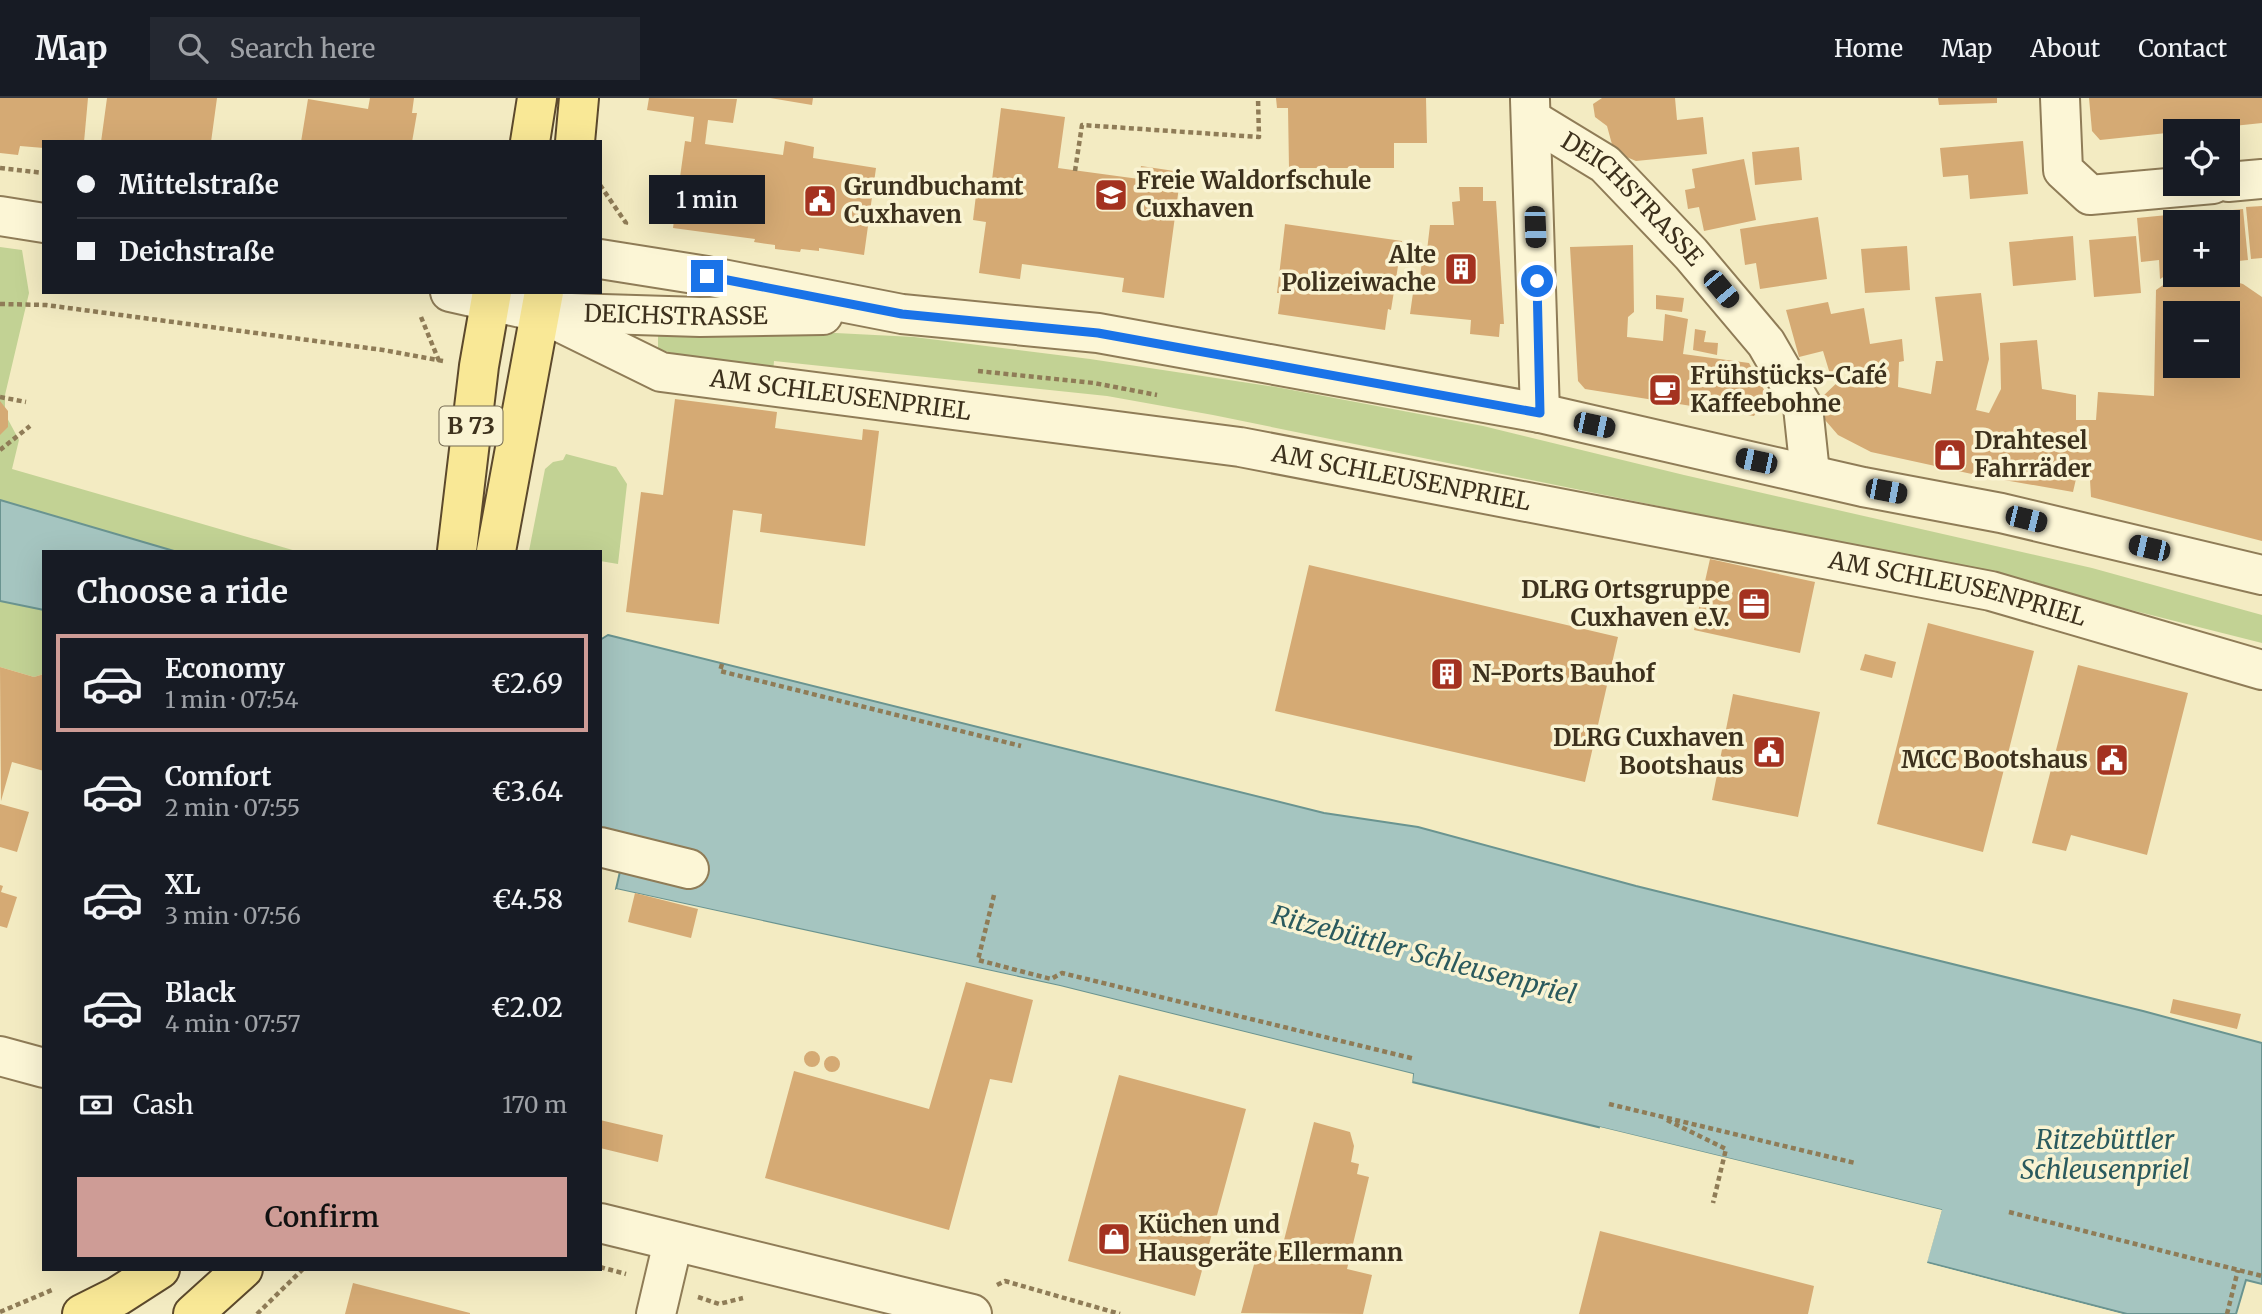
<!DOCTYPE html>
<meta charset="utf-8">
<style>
body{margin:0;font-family:Merriweather,serif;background:#242831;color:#f1f3f6;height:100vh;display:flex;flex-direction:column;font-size:26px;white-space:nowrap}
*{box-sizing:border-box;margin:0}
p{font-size:23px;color:#9ea1a6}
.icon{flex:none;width:38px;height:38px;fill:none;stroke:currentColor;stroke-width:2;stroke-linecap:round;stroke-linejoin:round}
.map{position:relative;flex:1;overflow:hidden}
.drawer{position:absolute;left:42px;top:452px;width:560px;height:721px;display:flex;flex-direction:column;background:#171b24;border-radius:0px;box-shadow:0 7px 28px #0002}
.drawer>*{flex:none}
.banner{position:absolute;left:42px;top:42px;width:560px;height:154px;border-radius:0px;box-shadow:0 7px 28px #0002;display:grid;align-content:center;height:154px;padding:0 35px;background:#171b24}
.controls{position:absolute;left:2163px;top:21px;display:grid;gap:14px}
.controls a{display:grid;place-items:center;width:77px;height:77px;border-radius:0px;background:#171b24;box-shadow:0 7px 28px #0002;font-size:35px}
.end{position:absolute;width:32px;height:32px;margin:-16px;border:9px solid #1a73e8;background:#fff;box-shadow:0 0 0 4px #fff}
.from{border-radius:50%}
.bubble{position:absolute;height:49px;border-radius:0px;background:#171b24;box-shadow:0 7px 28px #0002;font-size:23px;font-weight:600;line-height:49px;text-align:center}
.car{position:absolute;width:21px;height:42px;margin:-21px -10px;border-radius:9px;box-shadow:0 0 5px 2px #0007;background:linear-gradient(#222 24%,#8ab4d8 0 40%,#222 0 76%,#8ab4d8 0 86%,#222 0)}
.banner b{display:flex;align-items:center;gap:24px;height:66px;font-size:26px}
.banner b+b{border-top:2px solid #363941}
.banner i{width:18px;height:18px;background:#f1f3f6}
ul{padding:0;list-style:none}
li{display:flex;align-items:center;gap:21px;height:98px;margin:0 14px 10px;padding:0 21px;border:4px solid transparent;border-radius:0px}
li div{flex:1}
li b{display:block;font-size:26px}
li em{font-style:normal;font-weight:600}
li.on{border-color:#ce9c96}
li>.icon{width:63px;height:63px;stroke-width:1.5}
h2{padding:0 35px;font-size:32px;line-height:84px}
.pay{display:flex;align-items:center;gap:18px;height:77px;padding:0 35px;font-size:26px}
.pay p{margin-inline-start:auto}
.primary-button{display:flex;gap:14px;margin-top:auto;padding:14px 35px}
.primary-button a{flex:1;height:80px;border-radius:0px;background:#ce9c96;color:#111;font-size:28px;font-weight:600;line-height:80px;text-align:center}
header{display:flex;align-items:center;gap:42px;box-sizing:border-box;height:98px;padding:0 35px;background:#171b24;border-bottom:2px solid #363941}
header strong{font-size:33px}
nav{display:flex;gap:38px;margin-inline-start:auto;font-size:24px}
.search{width:490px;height:63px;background:#242831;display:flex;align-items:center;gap:18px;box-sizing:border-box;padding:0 24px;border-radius:0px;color:#9ea1a6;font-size:26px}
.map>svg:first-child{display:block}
</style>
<header>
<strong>Map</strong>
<div class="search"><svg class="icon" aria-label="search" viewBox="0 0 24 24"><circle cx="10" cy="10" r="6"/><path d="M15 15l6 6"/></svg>Search here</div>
<nav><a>Home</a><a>Map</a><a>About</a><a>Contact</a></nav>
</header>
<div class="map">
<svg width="2262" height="1216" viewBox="0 0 2262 1216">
<rect width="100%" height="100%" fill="#f3ebc2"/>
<path fill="#c2d294" d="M0,149l22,3 7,43 -24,102v19l14,26 -7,29 284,82h-252v123l-10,3 -34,-10z
M759,231l155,8 176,22 186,28 207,39 201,49 408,93 170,47v28l-290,-73 -759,-155 -106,-19 -333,-35 -1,12 -54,-14 -36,-3 -25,-7v-19z
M566,356l50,13 11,17 -9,80 -18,-3v-10h-71l16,-82 8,-7 10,-2z"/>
<path fill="#a5c5c0" stroke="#6a9490" stroke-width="2" d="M0,402l174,51h-130v59l-44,-9z
M608,537l716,178 94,14 218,59 507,125 119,32v241l-16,-4 -10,34h-109l-201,-52 15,-52 -529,-128 1,-8 -353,-88 -444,-97 12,-52 -28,-10v-187z"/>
<path fill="#f3ebc2" d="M616,791l444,97 353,88 -1,11 -3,-8 -350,-87 -362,-78 -82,-20z
M1600,1029l342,83 -15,53 195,51h-9l-188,-48 -2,-4 14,-49 -338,-82z"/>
<path fill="#d5aa74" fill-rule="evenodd" d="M0,0h88l-4,44h-40v6l-24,-2 -2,9 -18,-2z
M107,0h110l-6,44h-110z
M370,0h44l-2,15h5l-5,29h-111l7,-43 60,10z
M649,0l88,1 -4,24 -25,-3 -3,24 78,11 2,-14 29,6 -1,11 63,10 -12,87 -45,-7v3l-18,-2 -1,3 -25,-3v-4l-21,-3 1,-3 -82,-11 12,-87 6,1 3,-25 -47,-7z
M770,0h43l-1,7z
M1276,0h150l1,45h-33v25h-105l-1,-60h-11z
M1602,0h73l2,22 26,-3 4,37 -71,7 -12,-5 -11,-8 -6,-22 -12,-9 -2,-13z
M1938,0h59v5l-58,2z
M2089,0h173v25l-162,17 -8,-9z
M1001,10l64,9 -7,51 81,11 2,-13 40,6 -17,126 -42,-6 2,-14 -102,-14 -2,15 -41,-6 7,-51 -13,-2 3,-25 14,1z
M2023,43l5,53 -58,5 -2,-24 -25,2 -3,-29z
M1799,49l3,33 -47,5 -3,-33z
M1744,61l12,61 -52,11 -5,-24 -11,2 -3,-19 10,-2 -3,-19z
M1459,89h24v14h13l8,123h-4l-1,13 -29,-3 1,-14 -61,-6 5,-35h5l2,-20h4l4,-34h24l-2,-23 8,-1z
M2262,108v52l-11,1 -5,-52z
M2243,111l5,51 -20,2v-40h-25l-1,-9z
M2188,115l1,9h-14v48l-15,9 -1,-19 -18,2 -4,-44z
M1818,119l9,62 -67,10 -4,-26 -11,2 -5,-36z
M1285,126l117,17 -11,69 -3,-1 -3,21 -107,-16 3,-21h-4z
M2073,138l3,44 -63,6 -4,-44z
M2136,138l5,57 -47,4 -5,-57z
M1633,147l1,67 -6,5 -1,20 36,4 2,-27 23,5 -5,35 66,9 18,32 -13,21 -169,-27 -7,-8 -8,-134z
M1907,148l3,44 -45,3 -4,-44z
M2187,177l31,2 25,7 19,13v244l-171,-44 -1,-17 -14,-1 -3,13 -92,-16 -110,-24 -33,-17 -19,-22 3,-16 20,-19 10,9 14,-19 -36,6 -7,-23 -24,6 -13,-47 42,-8 3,12 33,-6 6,36 32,-5 2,22 -5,1 -1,25 33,7 5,-33h7l-8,-64 46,-4 8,66 -13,51 13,3 12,-24 -1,-46 37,-3 5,49 34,6v25h20l2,-28 56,4 2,-106 13,-9zM2175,215h53v53h-53z
M1656,197l28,3 -2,14 -26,-3z
M1695,231l11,2 -2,11 14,1 -1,12 -24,-5z
M675,301l102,13 -2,16 87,12 1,-11 16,2 -14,115 -105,-14 2,-18 -29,-4 -14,114 -93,-12 15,-120 22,3z
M0,303l8,10v16l-8,8z
M1710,461l105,23 -15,71 -106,-23z
M1309,467l309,72 -33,145 -310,-71z
M1928,525l106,28 -51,201 -106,-28z
M1865,556l31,8 -4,16 -32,-8z
M2078,567l110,28 -41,162 -76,-20 -5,16 -34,-8z
M0,569l34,10 10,-3v97l-32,-9 -11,39z
M1733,596l87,18 -22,105 -86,-17z
M0,706l29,8 -12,40 -17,-5z
M0,787l3,1 -2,6 16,5 -10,31 -7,-2z
M635,795l63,16 -7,29 -63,-16z
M966,884l67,18 -21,83 -22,-4 -41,151 -184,-52 29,-107 135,38z
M2173,901l68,15 -4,15 -67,-16z
M804 961a8 8 0 1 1 16 0a8 8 0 1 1-16 0Z
M824 966a8 8 0 1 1 16 0a8 8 0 1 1-16 0Z
M1119,977l127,34 -51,187 -127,-35z
M600,1022l63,15 -5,27 -58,-14z
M1314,1024l36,10 4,14 -3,16 8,2 -2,10 12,3 -22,92 25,6 -9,39 -122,-1 18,-67 22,6z
M1600,1133l214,55 -6,28h-229z
M353,1185l117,30v1h-125z"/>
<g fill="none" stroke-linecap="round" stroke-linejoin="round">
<defs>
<g id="minor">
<path d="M2060,0l3,72 27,25 123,-11"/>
<path d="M1530,2l10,313"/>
<path id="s1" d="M1531,21l74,45 86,90 75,89 37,64 7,66"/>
<path d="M2228,84l34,-3"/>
<path d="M0,118l44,7"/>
<path d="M600,161l107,17 195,38 196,19 442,80 323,74 138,26 261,62"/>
<path id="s2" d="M450,194l89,20 161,5 123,-2"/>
<path id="s3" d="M539,214l122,60 579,75 751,144 271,79"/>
<path d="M600,749l89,22"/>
<path d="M0,958l44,12"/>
<path d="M600,1125l372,91"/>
<path d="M656,1216l17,-72"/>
</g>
<path id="major" d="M530,44l7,-44
M575,44l4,-44
M457,453l22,-185 13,-74
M496,453l48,-259
M82,1216l36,-18 42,-27
M193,1216l50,-45"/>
</defs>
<use href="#minor" stroke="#8f7c57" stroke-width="42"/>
<use href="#major" stroke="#5c492c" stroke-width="42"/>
<path stroke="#8f7c57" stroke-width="4.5" stroke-dasharray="5 3.5" stroke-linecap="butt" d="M0,70l44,5
M1075,73l7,-46 177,12 -1,-39
M600,87l26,38 -1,3
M0,206l46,1 337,45 60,11
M421,219l18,44
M978,273l116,12 63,12
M0,299l26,5
M0,352l30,-24
M722,566l-2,7 301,75
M994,797l-16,65 73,19 11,-6 353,86
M1609,1006l246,59
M1667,1022l59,29 -13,54
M2009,1114l253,64
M600,1169l26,7
M997,1187l8,-4 115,33
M698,1199l21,7 24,-6
M0,1214l52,-22
M257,1216l46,-45
M2227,1216l11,-44"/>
<use href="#minor" stroke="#fcf6d6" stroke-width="38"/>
<use href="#major" stroke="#f9e896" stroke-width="38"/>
</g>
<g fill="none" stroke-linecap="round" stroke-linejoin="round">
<path stroke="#1a73e8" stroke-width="9" d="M707,178l195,38 196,19 442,80 -3,-132"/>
</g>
<defs>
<symbol id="school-square" viewBox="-11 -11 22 22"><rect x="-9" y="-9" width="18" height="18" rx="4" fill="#a43220" stroke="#f9f3d2"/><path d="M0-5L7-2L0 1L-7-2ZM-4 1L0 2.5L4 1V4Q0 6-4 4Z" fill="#fff"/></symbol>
<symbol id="civic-square" viewBox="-11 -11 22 22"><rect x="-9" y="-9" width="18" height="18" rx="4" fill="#a43220" stroke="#f9f3d2"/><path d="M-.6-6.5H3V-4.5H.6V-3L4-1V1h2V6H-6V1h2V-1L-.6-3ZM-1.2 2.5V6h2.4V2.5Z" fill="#fff"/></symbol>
<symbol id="building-square" viewBox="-11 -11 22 22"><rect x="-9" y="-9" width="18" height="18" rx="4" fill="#a43220" stroke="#f9f3d2"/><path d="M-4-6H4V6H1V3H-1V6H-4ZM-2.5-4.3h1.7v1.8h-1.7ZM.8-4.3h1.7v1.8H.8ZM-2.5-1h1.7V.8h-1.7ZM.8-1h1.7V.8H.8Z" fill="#fff"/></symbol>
<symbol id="cafe-square" viewBox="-11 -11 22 22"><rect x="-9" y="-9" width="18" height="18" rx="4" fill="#a43220" stroke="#f9f3d2"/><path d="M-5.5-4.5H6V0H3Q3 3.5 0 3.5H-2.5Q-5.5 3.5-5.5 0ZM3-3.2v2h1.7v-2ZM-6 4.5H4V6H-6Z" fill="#fff"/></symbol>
<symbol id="shop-square" viewBox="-11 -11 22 22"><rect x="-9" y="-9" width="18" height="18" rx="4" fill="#a43220" stroke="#f9f3d2"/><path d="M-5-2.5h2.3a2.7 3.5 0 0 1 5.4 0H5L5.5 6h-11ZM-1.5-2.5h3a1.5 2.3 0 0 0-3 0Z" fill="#fff"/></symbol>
<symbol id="office-square" viewBox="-11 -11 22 22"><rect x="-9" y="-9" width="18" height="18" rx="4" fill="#a43220" stroke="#f9f3d2"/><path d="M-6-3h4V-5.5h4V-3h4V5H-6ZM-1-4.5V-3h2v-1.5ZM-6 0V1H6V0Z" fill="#fff"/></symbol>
</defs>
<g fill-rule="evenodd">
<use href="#school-square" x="1092" y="78" width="38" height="38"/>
<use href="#civic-square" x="801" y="84" width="38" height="38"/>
<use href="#building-square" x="1442" y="152" width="38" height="38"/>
<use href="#cafe-square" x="1646" y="273" width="38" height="38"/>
<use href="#shop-square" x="1931" y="338" width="38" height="38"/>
<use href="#office-square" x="1735" y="487" width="38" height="38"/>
<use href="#building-square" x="1428" y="557" width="38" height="38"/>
<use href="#civic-square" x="1750" y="635" width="38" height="38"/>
<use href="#civic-square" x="2093" y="643" width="38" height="38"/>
<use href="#shop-square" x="1095" y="1122" width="38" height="38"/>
</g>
<g text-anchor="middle" stroke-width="7" stroke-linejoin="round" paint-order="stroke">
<rect fill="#f9f3d2" stroke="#756b53" stroke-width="2" x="439.5" y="308.5" width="63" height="39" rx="5"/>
<g font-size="23" font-weight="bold" fill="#3d311d">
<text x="471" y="336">B 73</text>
</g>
<g font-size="24" font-weight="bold" fill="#3d311d" stroke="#f9f3d2" text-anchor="start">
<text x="1136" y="91">Freie Waldorfschule<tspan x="1136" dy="28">Cuxhaven</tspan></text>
<text x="844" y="97">Grundbuchamt<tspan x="844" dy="28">Cuxhaven</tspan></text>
<text x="1436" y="165" text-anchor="end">Alte<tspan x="1436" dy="28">Polizeiwache</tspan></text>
<text x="1690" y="286">Frühstücks-Café<tspan x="1690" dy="28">Kaffeebohne</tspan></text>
<text x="1974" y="351">Drahtesel<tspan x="1974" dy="28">Fahrräder</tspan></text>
<text x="1730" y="500" text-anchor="end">DLRG Ortsgruppe<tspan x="1730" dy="28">Cuxhaven e.V.</tspan></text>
<text x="1472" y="584">N-Ports Bauhof</text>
<text x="1744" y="648" text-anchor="end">DLRG Cuxhaven<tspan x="1744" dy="28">Bootshaus</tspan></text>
<text x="2088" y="670" text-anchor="end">MCC Bootshaus</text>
<text x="1138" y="1135">Küchen und<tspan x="1138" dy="28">Hausgeräte Ellermann</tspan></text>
</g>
<g font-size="24" fill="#3d311d" stroke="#f9f3d2">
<text dy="8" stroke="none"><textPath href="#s1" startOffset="130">DEICHSTRASSE</textPath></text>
<text dy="8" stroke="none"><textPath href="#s2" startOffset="228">DEICHSTRASSE</textPath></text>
<text dy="8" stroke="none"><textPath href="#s3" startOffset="317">AM SCHLEUSENPRIEL</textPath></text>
<text dy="8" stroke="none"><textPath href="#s3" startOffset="884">AM SCHLEUSENPRIEL</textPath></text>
<text dy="8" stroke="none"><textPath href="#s3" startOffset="1451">AM SCHLEUSENPRIEL</textPath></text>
</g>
<g font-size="26" font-style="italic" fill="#2a5a5e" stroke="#f9f3d2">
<text transform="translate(1424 857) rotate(15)" y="9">Ritzebüttler Schleusenpriel</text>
<text x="2105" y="1051">Ritzebüttler<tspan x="2105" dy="30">Schleusenpriel</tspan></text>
</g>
</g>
</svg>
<div class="controls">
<a><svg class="icon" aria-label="locate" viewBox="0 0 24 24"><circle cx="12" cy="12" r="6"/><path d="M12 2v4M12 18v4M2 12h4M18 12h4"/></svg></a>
<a>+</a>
<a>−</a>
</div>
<i class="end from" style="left:1537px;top:183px"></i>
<i class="end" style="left:707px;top:178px"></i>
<div class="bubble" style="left:649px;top:77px;width:116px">1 min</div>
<i class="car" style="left:1535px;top:129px;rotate:178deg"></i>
<i class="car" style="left:1721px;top:191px;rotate:140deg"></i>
<i class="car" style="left:1594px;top:327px;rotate:102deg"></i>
<i class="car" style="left:1756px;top:363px;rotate:282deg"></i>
<i class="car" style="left:1886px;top:393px;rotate:101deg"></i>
<i class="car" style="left:2026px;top:421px;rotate:104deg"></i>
<i class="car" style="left:2149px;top:450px;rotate:283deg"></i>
<div class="banner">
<b><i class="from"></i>Mittelstraße</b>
<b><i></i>Deichstraße</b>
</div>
<section class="drawer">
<h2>Choose a ride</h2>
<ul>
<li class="on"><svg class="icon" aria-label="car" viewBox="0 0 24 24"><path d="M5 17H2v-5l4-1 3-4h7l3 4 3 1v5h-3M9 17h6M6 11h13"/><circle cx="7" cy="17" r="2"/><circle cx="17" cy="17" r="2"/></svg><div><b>Economy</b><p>1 min · 07:54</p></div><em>€2.69</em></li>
<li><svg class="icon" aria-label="car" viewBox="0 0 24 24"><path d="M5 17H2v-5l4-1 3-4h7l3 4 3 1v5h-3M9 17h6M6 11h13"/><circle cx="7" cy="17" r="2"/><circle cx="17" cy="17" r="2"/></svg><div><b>Comfort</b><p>2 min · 07:55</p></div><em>€3.64</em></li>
<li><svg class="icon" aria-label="car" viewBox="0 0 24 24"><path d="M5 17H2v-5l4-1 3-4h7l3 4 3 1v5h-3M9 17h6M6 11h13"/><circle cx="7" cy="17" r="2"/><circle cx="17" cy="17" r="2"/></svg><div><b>XL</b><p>3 min · 07:56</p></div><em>€4.58</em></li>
<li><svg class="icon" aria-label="car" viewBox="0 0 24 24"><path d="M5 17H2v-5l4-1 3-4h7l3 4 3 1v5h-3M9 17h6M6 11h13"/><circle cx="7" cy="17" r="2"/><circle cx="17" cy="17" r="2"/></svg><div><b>Black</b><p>4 min · 07:57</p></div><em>€2.02</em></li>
</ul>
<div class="pay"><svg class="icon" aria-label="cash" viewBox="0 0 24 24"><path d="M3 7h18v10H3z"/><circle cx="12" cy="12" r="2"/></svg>Cash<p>170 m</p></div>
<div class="primary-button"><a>Confirm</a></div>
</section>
</div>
